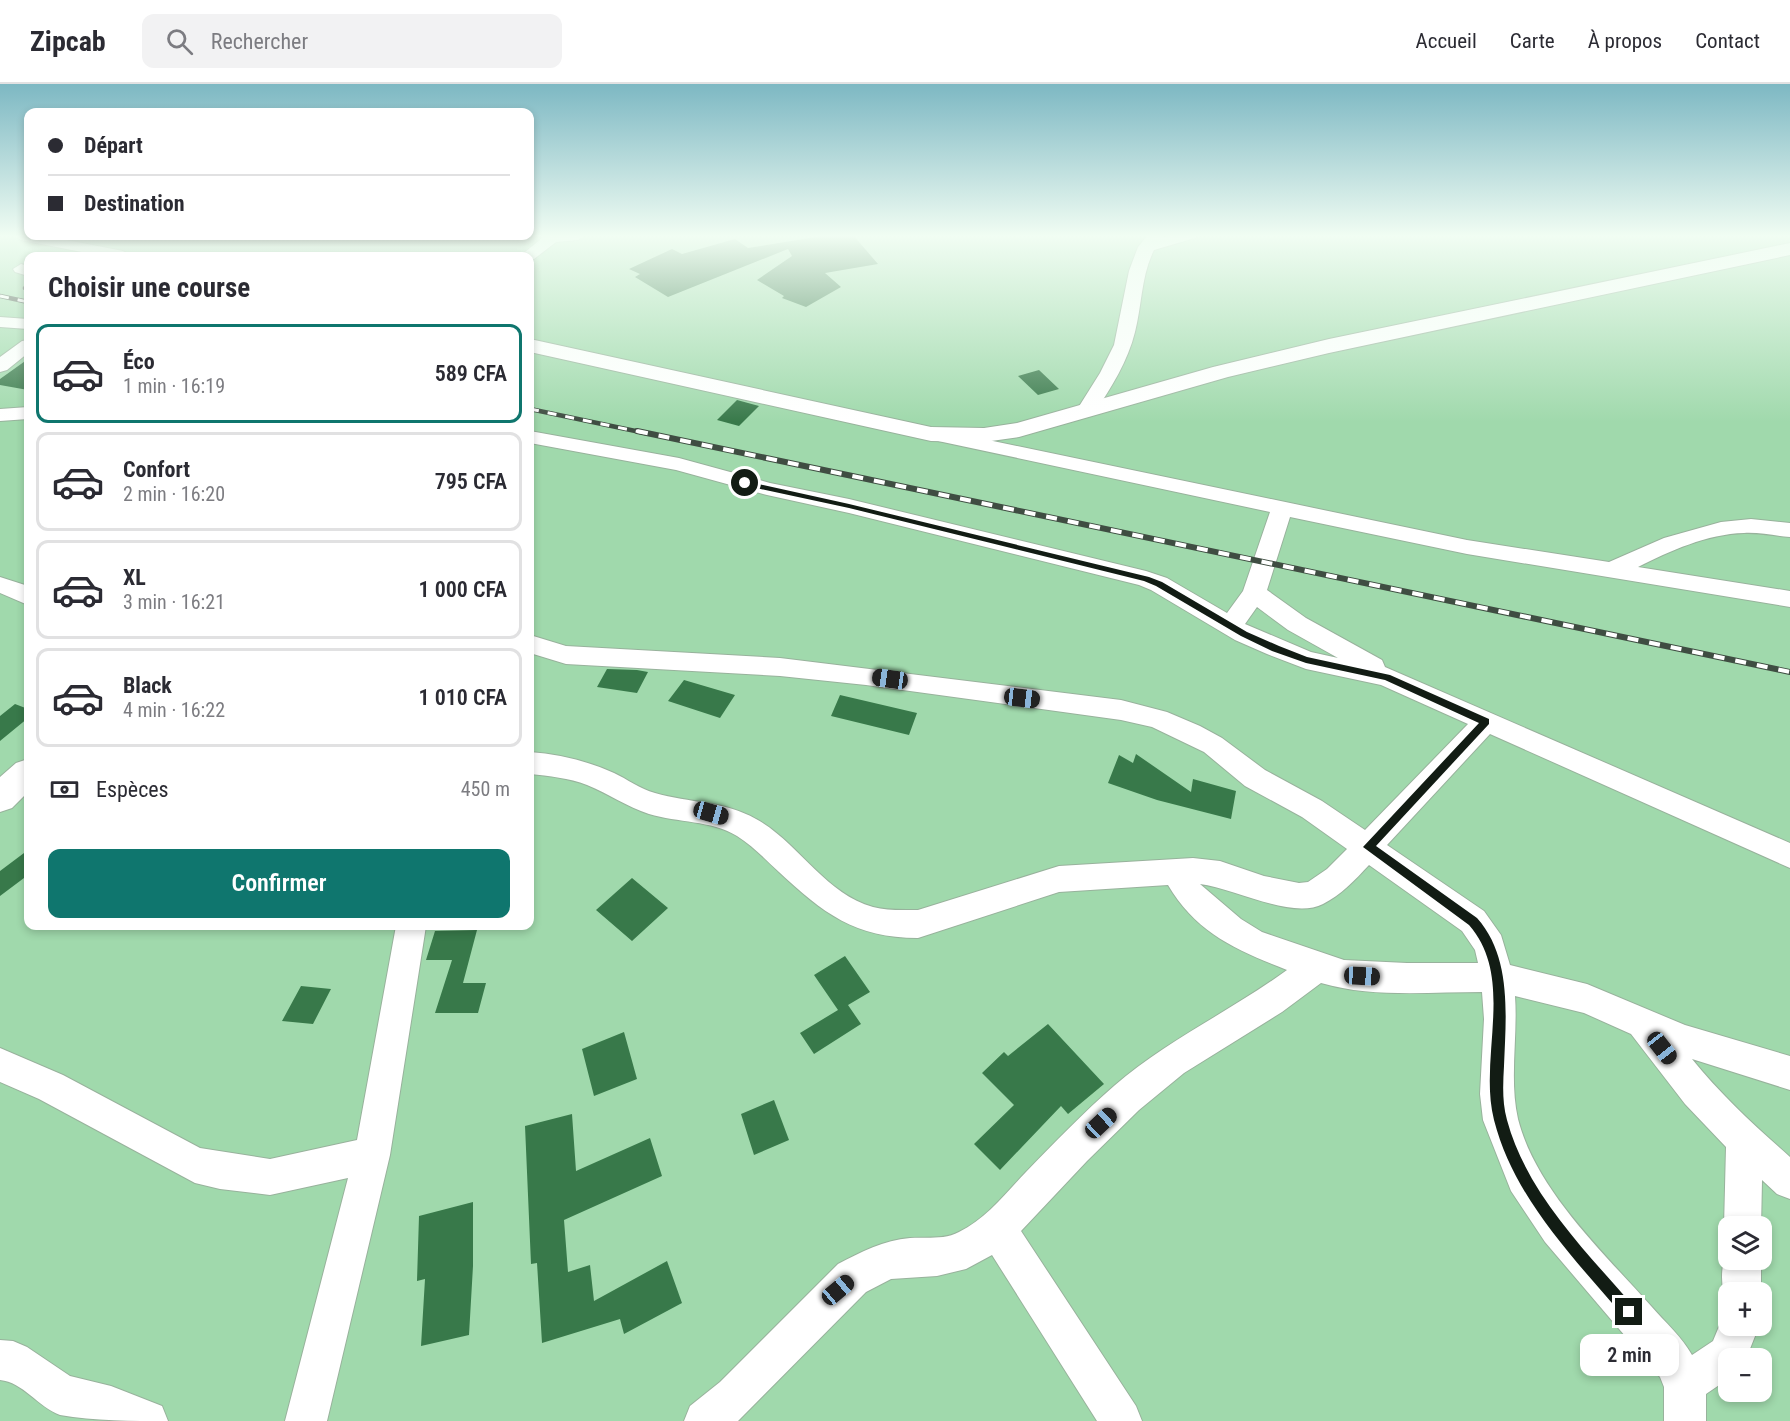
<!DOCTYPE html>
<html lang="fr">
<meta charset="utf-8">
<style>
body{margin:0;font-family:"Roboto Condensed",sans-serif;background:#f2f2f3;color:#2b2b33;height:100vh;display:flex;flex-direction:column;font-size:22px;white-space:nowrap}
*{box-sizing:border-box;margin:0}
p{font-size:20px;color:#7c7c81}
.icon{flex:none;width:33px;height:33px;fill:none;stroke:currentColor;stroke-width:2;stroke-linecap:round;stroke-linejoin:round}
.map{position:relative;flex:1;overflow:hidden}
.drawer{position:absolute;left:24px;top:168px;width:510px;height:678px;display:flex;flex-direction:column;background:#fff;border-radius:12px;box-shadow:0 3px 9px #0003}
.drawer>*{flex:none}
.banner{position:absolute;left:24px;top:24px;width:510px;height:132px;border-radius:12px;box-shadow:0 3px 9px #0003;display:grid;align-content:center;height:132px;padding:0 24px;background:#fff}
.fabs{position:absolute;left:1718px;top:1132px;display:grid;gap:12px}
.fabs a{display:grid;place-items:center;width:54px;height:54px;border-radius:12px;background:#fff;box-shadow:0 3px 9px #0003;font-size:30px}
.end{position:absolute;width:27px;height:27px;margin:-14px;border:8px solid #121c14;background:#fff;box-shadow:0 0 0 3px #fff}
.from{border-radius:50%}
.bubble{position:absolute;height:42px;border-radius:12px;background:#fff;box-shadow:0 3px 9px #0003;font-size:20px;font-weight:600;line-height:42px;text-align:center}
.car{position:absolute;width:18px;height:36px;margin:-18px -9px;border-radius:8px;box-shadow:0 0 4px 2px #0007;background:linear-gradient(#222 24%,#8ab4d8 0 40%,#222 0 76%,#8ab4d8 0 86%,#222 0)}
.banner b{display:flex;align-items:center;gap:21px;height:57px;font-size:22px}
.banner b+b{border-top:2px solid #e1e1e2}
.banner i{width:15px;height:15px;background:#2b2b33}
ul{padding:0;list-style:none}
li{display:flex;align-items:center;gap:18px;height:99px;margin:0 12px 9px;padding:0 12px;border:3px solid #e1e1e2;border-radius:12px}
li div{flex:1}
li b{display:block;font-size:22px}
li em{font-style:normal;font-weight:600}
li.selected{border-color:#0f766e}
li>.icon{width:54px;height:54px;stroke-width:1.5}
h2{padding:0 24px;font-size:27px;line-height:72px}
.pay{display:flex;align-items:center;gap:15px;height:66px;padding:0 24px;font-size:22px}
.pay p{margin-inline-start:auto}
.button{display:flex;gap:12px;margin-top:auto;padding:12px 24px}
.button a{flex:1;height:69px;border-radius:12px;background:#0f766e;color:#fff;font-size:24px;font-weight:600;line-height:69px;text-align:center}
header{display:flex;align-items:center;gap:36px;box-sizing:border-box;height:84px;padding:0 30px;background:#fff;border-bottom:2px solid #e1e1e2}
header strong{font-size:28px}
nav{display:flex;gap:33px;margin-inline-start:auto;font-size:21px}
.search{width:420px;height:54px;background:#f2f2f3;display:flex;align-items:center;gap:15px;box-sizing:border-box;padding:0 21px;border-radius:12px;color:#7c7c81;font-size:22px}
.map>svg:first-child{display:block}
</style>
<header>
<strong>Zipcab</strong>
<div class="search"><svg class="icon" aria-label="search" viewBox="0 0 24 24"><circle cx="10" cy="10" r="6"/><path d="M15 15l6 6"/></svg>Rechercher</div>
<nav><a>Accueil</a><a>Carte</a><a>À propos</a><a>Contact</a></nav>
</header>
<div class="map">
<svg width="1790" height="1337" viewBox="0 0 1790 1337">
<rect width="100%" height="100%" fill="#dffbe4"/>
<path fill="#a0d9ac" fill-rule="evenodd" d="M0,151h1790v1186h-1790zM28,172h502v670h-502zM1728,1143h33v33h-33zM1728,1209h33v33h-33zM1728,1275h33v33h-33z"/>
<path fill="#38794a" d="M828,151h25l25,29 -53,9 16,14 -35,20 -24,-9 2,-2 -27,-16 35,-24 -4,-7 -120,48 -33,-20 5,-3 -11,-5 43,-20 10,5 53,-15 13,9z
M28,275v31l-28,-5v-6z
M1039,286l20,19 -21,6 -20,-19z
M737,316l22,6 -20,20 -22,-6z
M607,585l30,1 11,2 -11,21 -40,-6z
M684,596l51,15 -15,23 -52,-17z
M840,611l77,18 -8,22 -78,-19z
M15,620l13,5v9l-28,23v-25z
M1136,670l55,38 2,-13 43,12 -5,28 -74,-19 -49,-17 11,-28 14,8z
M28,766v25l-28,21v-25z
M632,794l36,30 -36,33 -36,-31z
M477,846l-14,53h23l-8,30h-43l17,-53h-26l9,-29z
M845,872l25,36 -22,13 13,19 -47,30 -14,-21 38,-23 -24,-35z
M301,902l30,3 -18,35 -31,-3z
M1048,940l56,60 -36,30 -7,-8 -61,64 -26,-26 40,-39 -32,-32 22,-21 4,4z
M624,948l13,47 -43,17 -12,-47z
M774,1016l15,40 -35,15 -13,-41z
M572,1030l4,57 74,-33 12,38 -98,44 4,52 22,-7 4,36 73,-40 15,42 -58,31 -4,-15 -78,24 -5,-80 -6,1 -6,-138z
M473,1118v64l-4,69 -48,11 4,-67 -8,2 2,-65z"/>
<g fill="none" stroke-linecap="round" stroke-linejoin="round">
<defs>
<path id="street" d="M13,151l33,1 77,15 8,5h-29l-81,-16z
M546,151h40l-8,5 -22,2 -22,17 -4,1v-4h-10z
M1148,151h16l-2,3 10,-3h26l-3,3 -41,12c-13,26 -12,55 -19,82 -7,29 -24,56 -40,80h-14l-3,-4 22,-35 14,-28 15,-74 9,-24z
M21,180l7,2v10l-13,-4 -2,-3z
M0,233l28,2v10l-28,-2z
M28,256v13l-21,17 -7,2v-15l22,-16z
M28,323v12l-28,2v-12z
M931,344l536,112 142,22 55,-24 57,-16 30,-3 39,4v14c-15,-1 -31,-5 -46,-4 -37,1 -74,18 -106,34l152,24v16l-323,-53 -177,-37 -23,73 39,28 76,42 3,7 405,176v25l-300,-134 -103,111 97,66 17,24 9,30 77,19 98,41 105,31v34l-98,-31c29,36 63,67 98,98v42l-13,-5 -15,-14 -1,49v-2h-33v9l-4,-9 2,-80 -41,-43 -54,-70 -47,-21 -69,-17c3,40 -6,83 3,123 18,71 86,134 133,187 14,16 31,31 41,49l21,-14 12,-29 3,-1v15h31l-13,33h-18v20l-22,15v27h-42v-34l-4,-10 -115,-135 -34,-51 -28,-71 -3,-26 4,-75 -2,-27c-53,0 -110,6 -161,-9l-39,29 -98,61 -45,37 -52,51 -66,70 115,175 6,15h-45l-105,-166 -26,14 -29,7 -46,3 -25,13 -128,129h-54l6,-15 30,-24 118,-118c23,-12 46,-24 72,-26 16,-1 34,2 49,-6 27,-13 47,-39 67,-60 29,-30 57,-59 88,-86 53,-46 117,-75 173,-116 -49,-19 -91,-37 -119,-85l-109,7 -141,46c-63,0 -95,-25 -139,-66 -13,-12 -26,-26 -42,-36 -26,-16 -59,-13 -88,-22 -22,-7 -40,-20 -62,-29 -18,-7 -38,-9 -57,-11v-22c28,2 58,9 84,21 13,6 26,16 41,20 34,10 70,8 101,26 42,23 69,75 117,88 14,4 30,3 45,3l141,-44 134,-8 27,3 44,15 35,7 9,-1 19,-13 20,-20 -45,-32 -57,-31 -41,-34 -52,-25 -31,-7 -255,-35 -86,-9 -214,-12 -36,-11v-18l36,11 214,12 341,42 46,12 33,14 22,12 43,32 57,31 43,29 103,-106 -87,-39 -75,-16 -39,-15 -32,-14 -84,-50 -12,-5 -290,-72 -82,-18 -91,-25 -146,-27v-12l149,27 91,25 79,16 297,72 21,7 60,35 16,-22 27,-79 -346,-74 -3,-4 3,-4zM1257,523l31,23 50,28 -27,-6 -66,-28zM1369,781l93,66 13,19 3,13h-71l-63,-3 -82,-28 -21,-13 -41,-35c34,4 92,36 123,20 18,-9 32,-24 46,-39z
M0,493l28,9v19l-28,-12z
M396,842h30l-36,229 -63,266h-42l63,-243 -78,17 -50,-6 -25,-6 -156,-84 -39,-17v-34l63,27 137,73 70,11 87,-19z
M1728,1164v12h33v33h-33v13c-8,-18 -8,-40 0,-58z
M0,1256l13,1 14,6 43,29 41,10 51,20 6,15c-35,0 -74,0 -108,-6 -22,-8 -37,-33 -60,-35z"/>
<path id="secondary" d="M1790,159v12l-461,98 -101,24 -209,60 -35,5 -53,-1 -401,-89v-13l401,88 53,1 33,-5 196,-56 116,-28z
M28,675v33l-16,16 -12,4v-35l16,-14z"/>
</defs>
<use href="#street" stroke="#98b29c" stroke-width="2"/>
<use href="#secondary" stroke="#98b29c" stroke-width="2"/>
<use href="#street" fill="#fff" fill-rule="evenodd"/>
<use href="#secondary" fill="#fff" fill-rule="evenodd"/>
<defs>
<path id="rail-far1" d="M25,204l3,1
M0,212l28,6
M530,325l115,24"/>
<path id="rail" d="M637,347l1153,241"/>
</defs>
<use href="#rail-far1" stroke="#3f4d42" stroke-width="4.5"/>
<use href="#rail" stroke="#3f4d42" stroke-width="6"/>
<use href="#rail-far1" stroke="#fff" stroke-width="3" stroke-dasharray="9" stroke-linecap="butt"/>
<use href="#rail" stroke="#fff" stroke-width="4" stroke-dasharray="11" stroke-linecap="butt"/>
</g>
<linearGradient id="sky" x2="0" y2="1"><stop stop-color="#7db8c3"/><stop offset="0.45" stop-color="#f1fdf3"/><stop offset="1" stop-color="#f1fdf3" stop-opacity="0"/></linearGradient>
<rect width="1790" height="338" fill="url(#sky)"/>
<path fill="#121c14" d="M745,397l104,23 300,73 13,5 85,50 32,14 28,11 83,18 99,44v5l-113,122 101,72c35,39 29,98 27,148 -1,18 -2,36 3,54 20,74 79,131 127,187l2,5 -2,5 -5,2 -5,-2c-51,-60 -110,-119 -130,-197 -16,-63 22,-141 -25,-195l-106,-78 116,-124 -94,-43 -79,-17 -34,-12 -31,-15 -85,-50 -12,-5 -295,-73 -107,-23 -1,-2z"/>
</svg>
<div class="fabs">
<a><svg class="icon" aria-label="layers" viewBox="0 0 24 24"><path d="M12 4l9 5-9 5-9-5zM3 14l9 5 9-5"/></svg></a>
<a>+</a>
<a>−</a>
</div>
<i class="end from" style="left:745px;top:399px"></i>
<i class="end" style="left:1629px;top:1228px"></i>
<div class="bubble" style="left:1580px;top:1250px;width:99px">2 min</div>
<i class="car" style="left:890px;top:595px;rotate:278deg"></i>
<i class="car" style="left:1022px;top:614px;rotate:97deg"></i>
<i class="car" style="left:711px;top:729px;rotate:106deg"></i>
<i class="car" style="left:1362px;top:892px;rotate:93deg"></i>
<i class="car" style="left:1662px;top:964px;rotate:142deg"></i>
<i class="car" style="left:1101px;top:1039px;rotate:47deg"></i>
<i class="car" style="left:838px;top:1206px;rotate:50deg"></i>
<div class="banner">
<b><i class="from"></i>Départ</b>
<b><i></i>Destination</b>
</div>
<section class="drawer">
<h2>Choisir une course</h2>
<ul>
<li class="selected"><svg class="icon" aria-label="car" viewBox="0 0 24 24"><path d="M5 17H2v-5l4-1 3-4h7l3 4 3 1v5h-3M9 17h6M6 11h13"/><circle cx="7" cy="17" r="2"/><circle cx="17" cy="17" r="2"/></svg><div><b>Éco</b><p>1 min · 16:19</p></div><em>589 CFA</em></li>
<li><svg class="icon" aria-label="car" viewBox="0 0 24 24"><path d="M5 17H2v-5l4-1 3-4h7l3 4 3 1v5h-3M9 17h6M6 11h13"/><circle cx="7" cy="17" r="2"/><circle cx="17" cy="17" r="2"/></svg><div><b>Confort</b><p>2 min · 16:20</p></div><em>795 CFA</em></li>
<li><svg class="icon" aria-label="car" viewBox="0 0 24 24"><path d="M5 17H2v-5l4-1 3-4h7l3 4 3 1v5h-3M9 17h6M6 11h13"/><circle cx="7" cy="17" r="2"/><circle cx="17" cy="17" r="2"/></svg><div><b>XL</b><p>3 min · 16:21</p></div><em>1 000 CFA</em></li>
<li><svg class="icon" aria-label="car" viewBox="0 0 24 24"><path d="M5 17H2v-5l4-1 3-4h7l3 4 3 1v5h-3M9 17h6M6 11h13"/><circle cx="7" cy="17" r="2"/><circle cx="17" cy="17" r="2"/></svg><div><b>Black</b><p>4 min · 16:22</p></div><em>1 010 CFA</em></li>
</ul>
<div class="pay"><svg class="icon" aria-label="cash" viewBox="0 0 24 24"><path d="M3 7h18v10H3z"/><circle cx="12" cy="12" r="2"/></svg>Espèces<p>450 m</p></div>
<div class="button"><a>Confirmer</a></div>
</section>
</div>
